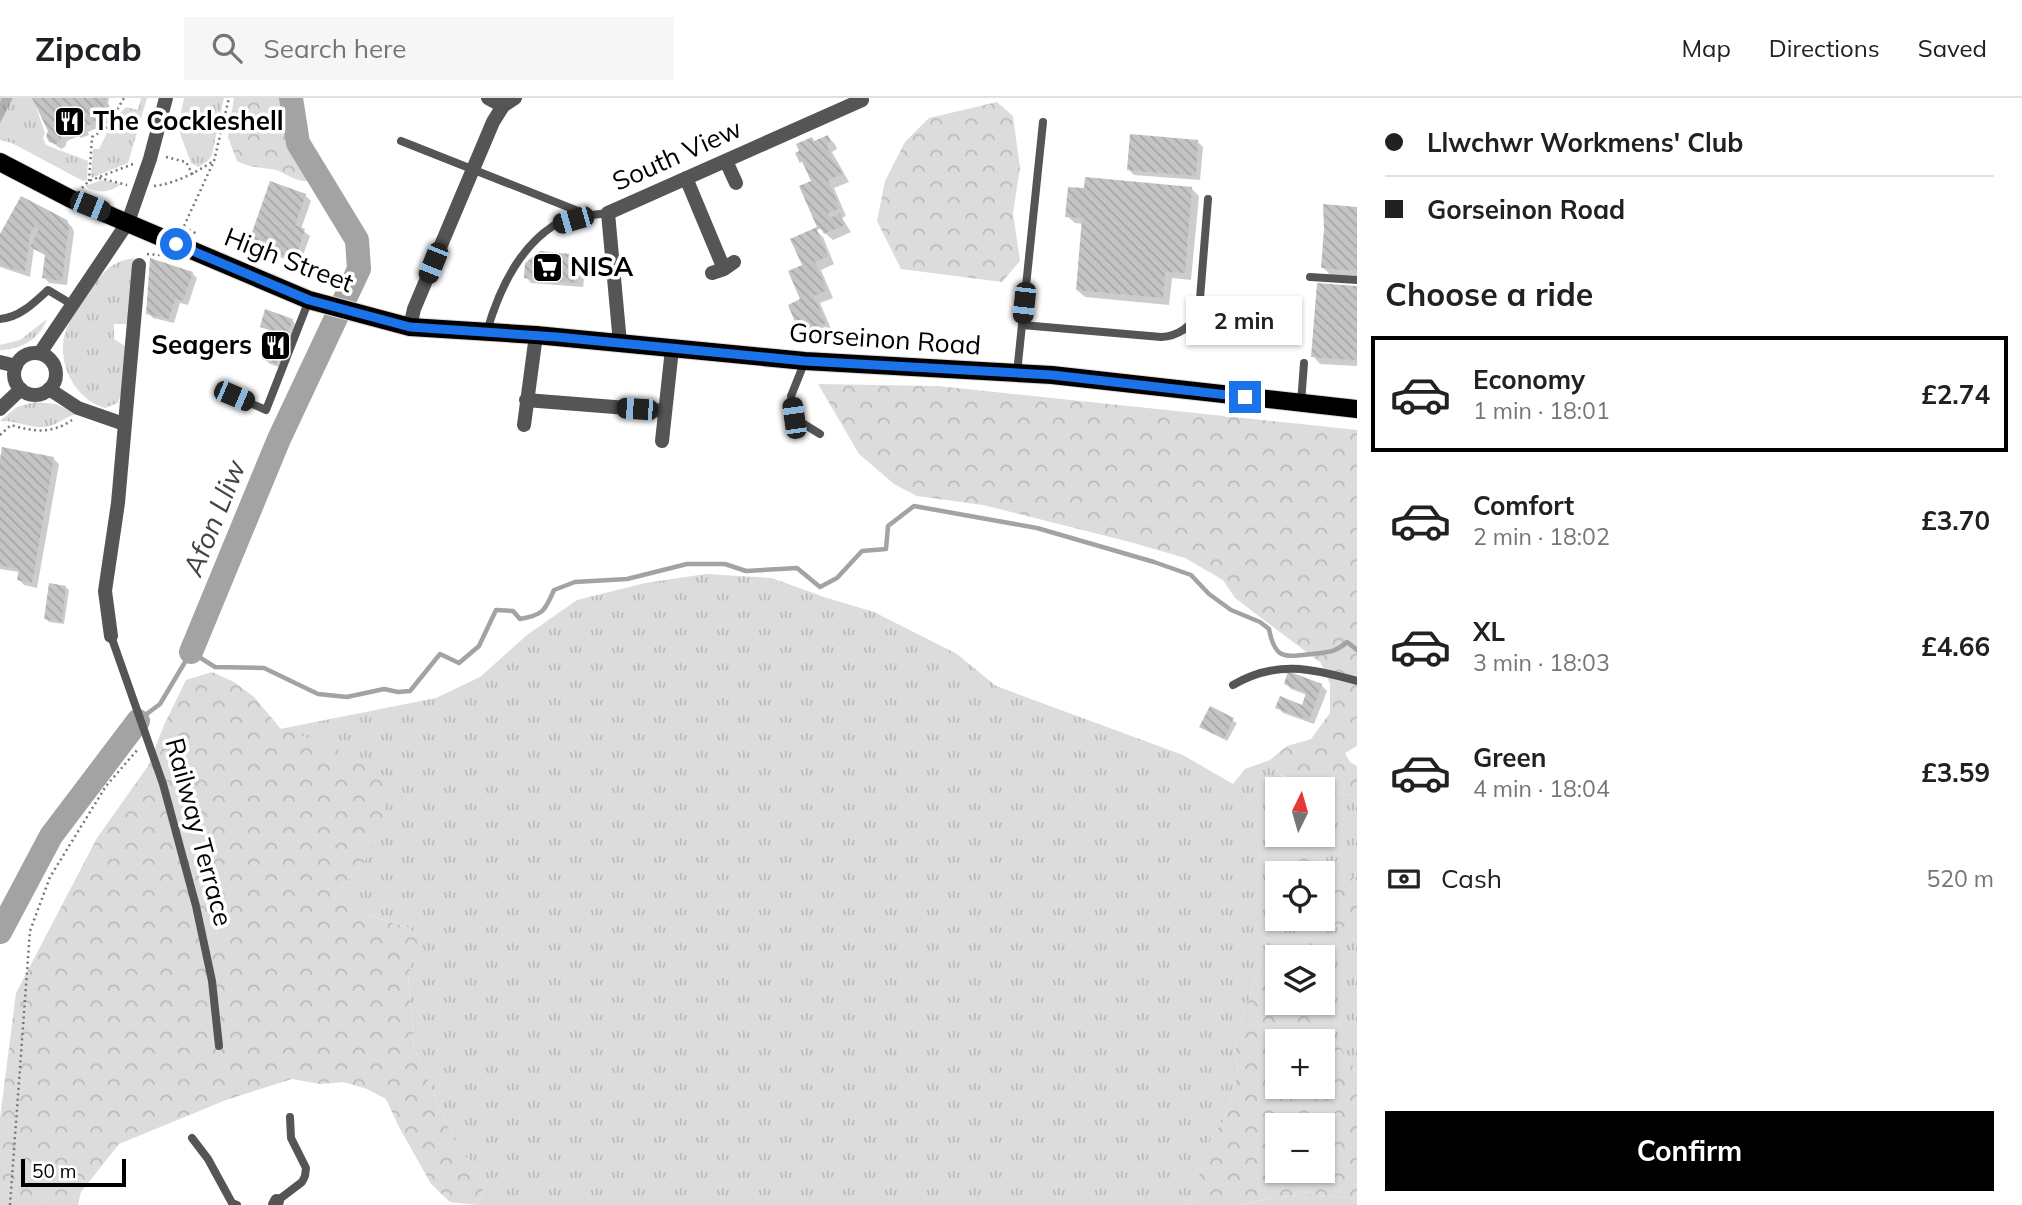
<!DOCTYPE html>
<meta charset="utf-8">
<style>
body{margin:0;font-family:Mulish,sans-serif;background:#f6f6f6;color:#202124;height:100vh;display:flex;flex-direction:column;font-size:26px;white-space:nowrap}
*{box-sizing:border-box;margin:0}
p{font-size:23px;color:#757577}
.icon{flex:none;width:38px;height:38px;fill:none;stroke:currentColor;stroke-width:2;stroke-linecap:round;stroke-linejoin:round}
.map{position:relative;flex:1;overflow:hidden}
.sheet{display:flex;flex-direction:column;background:#fff;width:665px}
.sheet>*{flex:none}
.banner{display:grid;align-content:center;height:154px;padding:0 28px;background:#fff}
.needle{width:46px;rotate:5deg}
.controls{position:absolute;left:1265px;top:679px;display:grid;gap:14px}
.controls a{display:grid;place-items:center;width:70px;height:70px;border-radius:0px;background:#fff;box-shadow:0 2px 5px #0004;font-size:35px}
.scale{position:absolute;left:21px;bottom:18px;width:105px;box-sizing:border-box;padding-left:7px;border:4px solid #000;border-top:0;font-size:19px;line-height:24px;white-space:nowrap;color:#000;-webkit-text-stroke:5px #fff;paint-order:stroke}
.end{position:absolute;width:32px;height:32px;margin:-16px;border:9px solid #1a73e8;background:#fff;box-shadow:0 0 0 4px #fff}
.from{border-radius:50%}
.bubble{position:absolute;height:49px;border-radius:0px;background:#fff;box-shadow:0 2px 5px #0004;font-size:23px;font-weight:700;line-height:49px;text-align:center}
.car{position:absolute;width:21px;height:42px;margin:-21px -10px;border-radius:9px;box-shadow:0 0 5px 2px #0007;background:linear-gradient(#222 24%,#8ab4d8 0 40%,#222 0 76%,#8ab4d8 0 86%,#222 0)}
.banner b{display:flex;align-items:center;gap:24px;height:66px;font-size:26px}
.banner b+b{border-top:2px solid #e0e0e0}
.banner i{width:18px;height:18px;background:#202124}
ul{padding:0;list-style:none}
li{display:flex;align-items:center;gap:21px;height:116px;margin:0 14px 10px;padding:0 14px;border:4px solid transparent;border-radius:0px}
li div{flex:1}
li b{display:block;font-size:26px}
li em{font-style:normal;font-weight:700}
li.current{border-color:#000}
li>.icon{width:63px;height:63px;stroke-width:1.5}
h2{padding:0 28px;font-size:32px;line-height:84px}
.pay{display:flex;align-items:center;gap:18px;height:77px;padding:0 28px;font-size:26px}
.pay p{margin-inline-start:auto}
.action{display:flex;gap:14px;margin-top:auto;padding:14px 28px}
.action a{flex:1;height:80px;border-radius:0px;background:#000;color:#fff;font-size:28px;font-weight:700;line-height:80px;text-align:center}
header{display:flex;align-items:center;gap:42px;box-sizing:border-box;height:98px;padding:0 35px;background:#fff;border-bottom:2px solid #e0e0e0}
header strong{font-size:33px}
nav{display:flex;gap:38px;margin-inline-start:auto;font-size:24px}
.search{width:490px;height:63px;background:#f6f6f6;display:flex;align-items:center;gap:18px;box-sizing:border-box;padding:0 24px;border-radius:0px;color:#757577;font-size:26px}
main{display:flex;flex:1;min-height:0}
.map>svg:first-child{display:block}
</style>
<header>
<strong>Zipcab</strong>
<div class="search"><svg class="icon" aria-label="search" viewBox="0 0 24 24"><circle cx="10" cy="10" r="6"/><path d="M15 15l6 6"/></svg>Search here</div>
<nav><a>Map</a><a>Directions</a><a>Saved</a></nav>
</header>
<main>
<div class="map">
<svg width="1357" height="1107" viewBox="0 0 1357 1107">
<defs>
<pattern id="grass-tufts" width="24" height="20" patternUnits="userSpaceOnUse" patternTransform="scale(1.75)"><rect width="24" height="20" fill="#dcdcdc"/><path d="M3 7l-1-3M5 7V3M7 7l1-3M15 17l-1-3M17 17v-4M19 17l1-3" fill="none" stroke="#bbb"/></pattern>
<pattern id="forest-crowns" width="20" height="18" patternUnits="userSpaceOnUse" patternTransform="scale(1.75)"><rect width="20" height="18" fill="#dcdcdc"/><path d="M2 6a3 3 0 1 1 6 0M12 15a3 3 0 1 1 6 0" fill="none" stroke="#bbb"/></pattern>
<pattern id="building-back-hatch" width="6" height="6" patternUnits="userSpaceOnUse" patternTransform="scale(1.75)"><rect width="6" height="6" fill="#c4c4c4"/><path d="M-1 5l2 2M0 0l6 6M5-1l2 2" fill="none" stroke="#a7a7a7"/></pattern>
</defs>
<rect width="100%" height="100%" fill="#fff"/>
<path fill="url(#grass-tufts)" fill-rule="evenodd" d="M2,0h31l12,35 -2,5 3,7 42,16 -1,19 -4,1 -71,-38 -12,-3v-37z
M141,0h6l-19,65 -37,15 2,-29h6l8,-16 8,-2 2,-6 -2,-3 2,-6 9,-9 12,3z
M184,0h40l-12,57 -4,6 -10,6 -7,-4 -13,-35z
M102,82l19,4c-11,9 -24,10 -36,2z
M134,160l-5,61 -3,5h-12v15l11,7 -4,48 -3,9 -13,5c-31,-8 -50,-48 -39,-78 6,-17 32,-56 47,-65 7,-4 14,-6 21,-7z
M47,221c-8,21 -25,30 -47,31v-5l20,-5z
M35,304l21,2 21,10c-12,2 -20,12 -32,13 -16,1 -30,-7 -45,-6l17,-14z
M706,476l66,4 52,19 50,15 83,42 39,32 187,69 50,29 12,-15 25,-9 10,15 28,10 49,12v85l-27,-19 -30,-15 -27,28 4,16 1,27c27,0 51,8 79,7v146l-46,-69h12v-46h-41l-9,-4 -13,14 -7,18 -18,59 3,28 -15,50 -11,14 -23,69h-712l10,-24 -30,-34 -43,-99 -6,-74 1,-46 -55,-17 -22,-14 33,-36 -85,-132 156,-31 44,-21 47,-42 50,-35 68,-17zM1278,691h45v46h-45z
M1309,1096l48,5v6h-119l41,-8z"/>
<path fill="url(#forest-crowns)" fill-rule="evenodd" d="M234,0h45l9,47 20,26v10c-12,1 -21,-7 -32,-11 -15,-3 -26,-2 -39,-9l-9,-24z
M997,4l16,14 7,52 -7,45 7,48 -18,21 -101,-13 -24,-48 8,-40 20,-39 24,-24z
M818,286l120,2 419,44v316l-12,7 5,9 7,4v31l-49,-12 -29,-11 -9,-14 17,-14 24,-7 19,-26v-29l-9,-21 -86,-65 -12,-18 -38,-22 -55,-16 -147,-37 -66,-9 -23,-12 -35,-30z
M212,574l22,10 20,15 27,32 45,15 48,24 12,11 -1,34 -20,48 -33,36 22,14 55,17 12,13 -13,33 6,74 43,99 30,34 -10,24 -27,-3 -19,-18 -32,-57 -13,-28 -19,-10 -24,-7 -23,2 -28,-5 -66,21 -107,44 -38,48 -3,13h-78v-87l16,-125 81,-155 51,-72 16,-41 22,-45z
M1300,750l30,15 27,19v44l-19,1 -34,-8h19v-46h-45l-1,19c-7,-26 0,-32 23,-44z
M1272,854l10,5h-4v46h33l46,69v127l-48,-5 -30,3 -41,8h-49l23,-69 11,-14 15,-50 -3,-28 18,-59 7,-18zM1323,943v46h-45v-46zM1323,1027v46h-45v-46z"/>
<path fill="#0003" d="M0,0h13l-13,25z
M37,0h72l-1,5 8,17 -28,12 1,3 -8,3 -2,-2 -12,5 -2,6 -4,2 -11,-8v-10z
M828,39l7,7 2,5 -5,3 17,30 -15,6 12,28 -4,2 9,14 -18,8 -13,-11 -18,-42 11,-5 -15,-28 14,-15 3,3z
M1198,44l5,5 -3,33 -66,-5 -5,-5z
M1191,90l8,8 -8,84 -19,-2 -3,27 -84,-8 -8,-7 6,-66 -8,-1 -8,-7z
M305,97l6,6 -10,28 9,7 -10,28 -44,-15 -6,-6z
M21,100l45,23 6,6 2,5 -7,53 -18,-2 -5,-6 8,-17 -16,-12v2l-2,-2 -4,29 -30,-10v-29z
M1357,110v69l-27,-2 -7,-8z
M815,132l8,7 11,27 -13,6 12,28 -13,5 12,28 -23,10 -7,-8 1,-33z
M569,157l5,6 -1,12 5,1 6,5 -1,8 -52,-4 -5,-6z
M192,175l5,5 -9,27 -8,-2 -6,20 -21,-5 -5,-5z
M1357,190v78l-37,-2 -7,-8z
M292,222l5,6 -15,42 -12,-4 -6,-5 9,-26 -11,-7z
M53,360l6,6 -22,124 -13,-3 -5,-5 1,-8 -20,-3v-100z
M65,489l4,3 -5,34 -15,-2 -3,-3z
M1286,586l35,1 6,6 -13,33 -31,-11 -5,-5 25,-1 4,-12 -16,-6z
M1211,610l26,15 -10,18 -22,-12z"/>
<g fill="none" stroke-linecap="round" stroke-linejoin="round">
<path stroke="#a3a3a3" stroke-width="4.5" d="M140,621l20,-15 31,-52 24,15 49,1 54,26 29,3 37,-8 14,3 12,-1 30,-37 19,9 20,-17 17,-36 17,1 7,8c23,-4 25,-8 34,-29l21,-8 52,-3 60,-15h38l21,7 51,-3 23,19 17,-9 25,-27 24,-2 2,-23 26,-20 123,22 117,34 37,13 18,19 22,16 29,12 9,7c6,31 15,28 43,25 15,-2 23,-1 35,-12l10,8"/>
<path stroke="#a3a3a3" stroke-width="24" d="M191,554l88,-213 80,-170 -2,-29 -59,-97 -7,-45
M0,834l51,-96 87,-115"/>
</g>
<path fill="url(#building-back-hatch)" d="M32,0h73l7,17 -28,12 1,3 -10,4 -2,-3 -11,4 -2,7 -5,2 -6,-2 -3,-6 2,-5z
M1130,36l68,6 -2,36 -69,-6z
M828,37l3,7 -5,2 8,19 3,-1 5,12 -14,6 12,28 -12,5 2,5 10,-5 5,12 -21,9 -3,-6 -4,2 11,26 -13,6 12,28 -13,6 12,27 -26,11 -12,-29 12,-6 -12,-28 14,-6 -12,-26 27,-12 -18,-41 12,-5 -9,-20 -2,2 -5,-10 4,-2 -3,-7 16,-7 2,4z
M1085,79l107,10 -7,86 -20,-1 -2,26 -87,-8 6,-72 -17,-1 3,-30 16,1z
M270,83l36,13 -11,31 10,4 -10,30 -47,-15z
M21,98l46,24 2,5 -7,56 -20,-3 3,-23 -15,-8 9,-18 -4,-3 -5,8 -5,38 -25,-7v-31z
M1323,106l34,3v64l-36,-3 3,-39z
M540,153l30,3 -2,17 11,1 -1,11 -54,-5 1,-15z
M150,160l43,14 -10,29 -8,-2 -6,20 -23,-5z
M1317,185l40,3v74l-46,-3z
M265,211l28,10 -16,45 -15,-5 10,-28 -12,-4z
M2,349l52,10 -22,126 -15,-3 2,-11 -19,-4v-106z
M49,485l17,3 -4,36 -18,-3z
M1288,573l34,13 -13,36 -34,-12 5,-12 22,9 4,-12 -22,-9z
M1210,608l24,12 -10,21 -25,-12z"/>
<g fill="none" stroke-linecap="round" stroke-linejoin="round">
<defs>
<path id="primary" d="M0,64l71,37 238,101 101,27 126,8 269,26 247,14 305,34"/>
</defs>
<use href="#primary" stroke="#dbdbdb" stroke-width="20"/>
<path stroke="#777" stroke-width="2.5" stroke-dasharray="2 3.5" stroke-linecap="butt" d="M166,59l20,5 7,13
M99,80l28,7
M89,83l3,-44 14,-9 18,-30
M154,88c22,-3 39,-12 58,-24
M82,90l7,-7 44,-17
M184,128l30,-65 15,-63
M184,129l13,7
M147,156l14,1
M0,337l11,-10c23,7 41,9 61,-5
M10,1107l20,-274 20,-54 56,-91 33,-38"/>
<path stroke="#555" stroke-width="8" d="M401,43l177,70 14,4 16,-2
M1310,179l47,3
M0,221c19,-1 35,-17 48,-29l25,15
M1022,227l139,12c18,-1 30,-10 38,-26l9,-112
M487,233c11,-38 31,-82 66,-105 10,-6 25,-8 37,-11
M805,263l-14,35 3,22 26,16
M1017,275l26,-251
M234,298l32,14 43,-110
M1301,305l3,-40
M111,538l52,148 33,122 16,75 7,65
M1233,587c43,-25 78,-17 124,-4
M192,1040l16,21 24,44 5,2
M277,1103l25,-19 3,-6 1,-8 -15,-30 -1,-21"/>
<path stroke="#555" stroke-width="14" d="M488,0l15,8
M726,63l10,22
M686,80l38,91
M712,175l12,-4 10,-7
M410,229l4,-18 79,-187 10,-16 12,-8
M620,245l-12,-130 254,-113
M0,264l16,4
M49,291l29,19 46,16
M526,302l139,11
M524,327l12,-90
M662,343l10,-92
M111,538l-6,-45 13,-88 21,-238
M275,1107l2,-4"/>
<path stroke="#555" stroke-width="14" d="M40,255l88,-131 22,-63 16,-61
M14 276a21 21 0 1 1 42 0a21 21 0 1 1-42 0Z
M0,311l21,-20"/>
<use href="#primary" stroke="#000" stroke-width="18"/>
</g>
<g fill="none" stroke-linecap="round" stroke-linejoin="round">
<path stroke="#1a73e8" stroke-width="9" d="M176,146l133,56 101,27 147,10 248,24 247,14 193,22"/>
</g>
<defs>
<symbol id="restaurant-square" viewBox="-11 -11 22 22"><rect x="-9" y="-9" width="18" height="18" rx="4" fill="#000" stroke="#fff"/><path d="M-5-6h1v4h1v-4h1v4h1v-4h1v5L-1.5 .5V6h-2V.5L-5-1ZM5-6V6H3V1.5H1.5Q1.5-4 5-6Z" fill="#fff"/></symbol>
<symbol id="supermarket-square" viewBox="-11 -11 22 22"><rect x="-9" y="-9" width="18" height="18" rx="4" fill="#000" stroke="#fff"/><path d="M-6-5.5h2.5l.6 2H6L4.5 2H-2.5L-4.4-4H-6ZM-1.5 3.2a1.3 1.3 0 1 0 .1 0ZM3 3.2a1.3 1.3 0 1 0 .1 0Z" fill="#fff"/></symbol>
</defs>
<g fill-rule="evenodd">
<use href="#restaurant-square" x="52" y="6" width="35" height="35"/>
<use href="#supermarket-square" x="530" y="152" width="35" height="35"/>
<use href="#restaurant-square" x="258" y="230" width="35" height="35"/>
</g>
<g text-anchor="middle" stroke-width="7" stroke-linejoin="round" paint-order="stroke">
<g font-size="26" font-weight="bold" fill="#000" stroke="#fff" text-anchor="start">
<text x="93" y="32">The Cockleshell</text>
<text x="570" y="178">NISA</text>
<text x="252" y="256" text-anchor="end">Seagers</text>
</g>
<g font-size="26" fill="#000" stroke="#fff">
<text transform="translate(677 57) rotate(-24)" y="9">South View</text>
<text transform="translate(289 162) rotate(21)" y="9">High Street</text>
<text transform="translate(885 241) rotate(4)" y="9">Gorseinon Road</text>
<text transform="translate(199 734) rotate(75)" y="9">Railway Terrace</text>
</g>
<g font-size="28" font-style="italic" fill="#444" stroke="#fff">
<text transform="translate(214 420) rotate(-68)" y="10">Afon Lliw</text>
</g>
</g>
</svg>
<div class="controls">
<a><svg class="needle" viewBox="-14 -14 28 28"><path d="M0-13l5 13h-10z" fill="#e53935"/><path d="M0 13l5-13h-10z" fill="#757577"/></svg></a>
<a><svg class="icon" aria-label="locate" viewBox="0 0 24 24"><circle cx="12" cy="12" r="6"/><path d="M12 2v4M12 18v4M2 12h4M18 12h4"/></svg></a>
<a><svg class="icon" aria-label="layers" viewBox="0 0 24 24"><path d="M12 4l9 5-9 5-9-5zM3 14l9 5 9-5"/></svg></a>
<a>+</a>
<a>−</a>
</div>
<div class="scale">50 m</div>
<i class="end from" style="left:176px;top:146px"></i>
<i class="end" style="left:1245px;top:299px"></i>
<div class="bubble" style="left:1186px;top:198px;width:116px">2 min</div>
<i class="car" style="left:90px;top:108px;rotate:112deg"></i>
<i class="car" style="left:573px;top:122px;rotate:254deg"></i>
<i class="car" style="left:433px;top:165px;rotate:202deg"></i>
<i class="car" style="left:1024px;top:205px;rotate:186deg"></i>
<i class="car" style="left:234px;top:298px;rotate:113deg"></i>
<i class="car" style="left:637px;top:311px;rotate:274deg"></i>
<i class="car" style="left:794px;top:320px;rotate:352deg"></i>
</div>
<section class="sheet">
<div class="banner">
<b><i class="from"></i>Llwchwr Workmens' Club</b>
<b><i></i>Gorseinon Road</b>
</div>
<h2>Choose a ride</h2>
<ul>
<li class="current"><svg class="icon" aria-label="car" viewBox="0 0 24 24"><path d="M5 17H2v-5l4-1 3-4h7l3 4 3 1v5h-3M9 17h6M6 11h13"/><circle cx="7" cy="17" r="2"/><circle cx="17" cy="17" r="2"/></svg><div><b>Economy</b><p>1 min · 18:01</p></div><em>£2.74</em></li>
<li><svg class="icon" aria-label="car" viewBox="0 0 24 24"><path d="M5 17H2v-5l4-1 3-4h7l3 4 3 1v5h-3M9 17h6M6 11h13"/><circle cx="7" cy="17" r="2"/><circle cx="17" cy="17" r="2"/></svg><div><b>Comfort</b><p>2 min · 18:02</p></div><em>£3.70</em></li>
<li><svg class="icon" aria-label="car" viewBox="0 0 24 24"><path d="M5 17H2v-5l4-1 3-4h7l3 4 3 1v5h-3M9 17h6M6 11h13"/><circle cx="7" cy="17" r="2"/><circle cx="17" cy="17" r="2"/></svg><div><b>XL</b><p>3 min · 18:03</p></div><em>£4.66</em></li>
<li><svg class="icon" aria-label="car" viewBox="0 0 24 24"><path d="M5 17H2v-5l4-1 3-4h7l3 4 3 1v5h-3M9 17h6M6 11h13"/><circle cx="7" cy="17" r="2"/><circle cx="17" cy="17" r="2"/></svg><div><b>Green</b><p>4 min · 18:04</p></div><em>£3.59</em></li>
</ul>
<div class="pay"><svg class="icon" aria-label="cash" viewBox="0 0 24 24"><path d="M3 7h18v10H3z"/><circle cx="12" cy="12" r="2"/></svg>Cash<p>520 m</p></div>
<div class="action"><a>Confirm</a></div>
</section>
</main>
